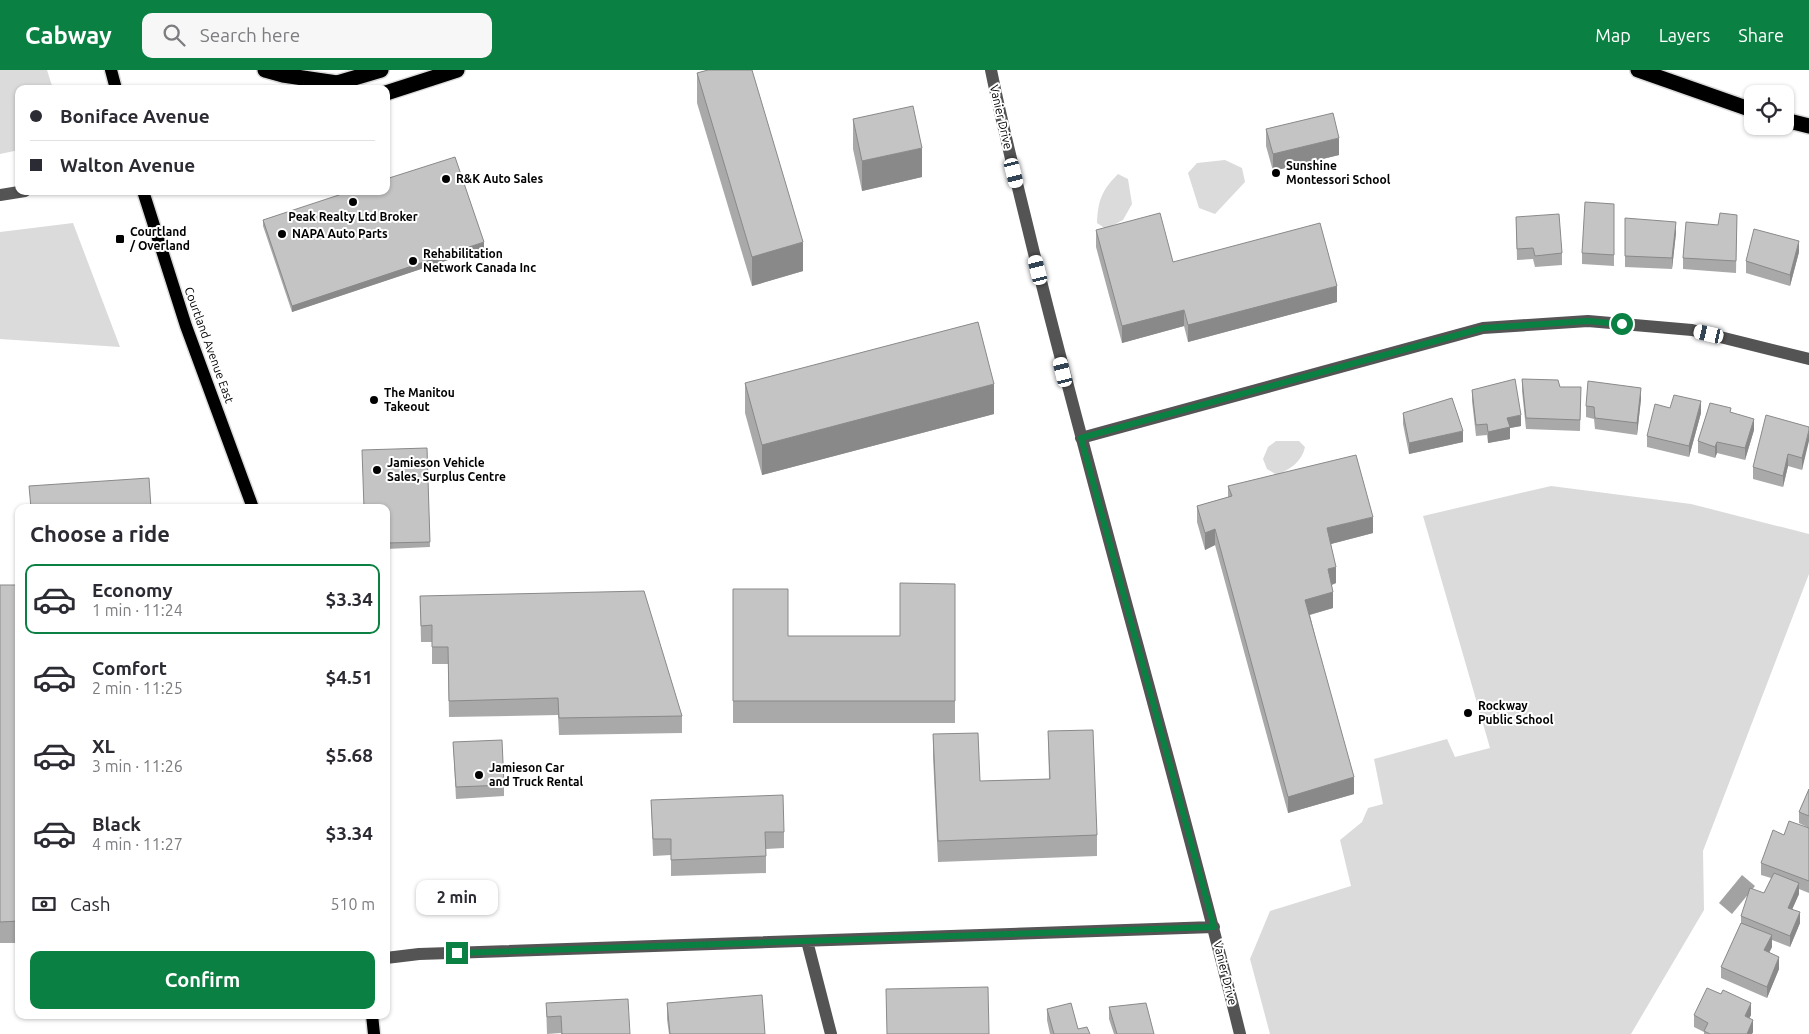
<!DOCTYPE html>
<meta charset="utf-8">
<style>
body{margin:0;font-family:Ubuntu,sans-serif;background:#f7f7f7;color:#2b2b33;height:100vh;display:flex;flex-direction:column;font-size:19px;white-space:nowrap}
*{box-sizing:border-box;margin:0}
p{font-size:16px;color:#7c7c81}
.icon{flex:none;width:28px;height:28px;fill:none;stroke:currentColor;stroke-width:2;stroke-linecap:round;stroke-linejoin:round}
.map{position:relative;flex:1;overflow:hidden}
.side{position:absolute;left:15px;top:434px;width:375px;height:515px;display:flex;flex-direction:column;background:#fff;border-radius:10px;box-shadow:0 1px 4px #0004}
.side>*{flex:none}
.guide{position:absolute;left:15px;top:15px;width:375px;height:110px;border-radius:10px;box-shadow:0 1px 4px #0004;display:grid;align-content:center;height:110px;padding:0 15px;background:#fff}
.fabs{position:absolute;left:1744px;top:15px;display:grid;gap:10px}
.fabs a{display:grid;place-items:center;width:50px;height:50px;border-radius:10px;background:#fff;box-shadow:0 1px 4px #0004;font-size:25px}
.end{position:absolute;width:22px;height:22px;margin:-11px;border:6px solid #0b8043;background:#fff;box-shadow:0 0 0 2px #fff}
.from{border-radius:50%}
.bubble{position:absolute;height:35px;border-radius:10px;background:#fff;box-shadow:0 1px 4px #0004;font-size:16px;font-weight:700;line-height:35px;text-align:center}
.car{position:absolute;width:15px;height:30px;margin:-15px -8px;border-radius:6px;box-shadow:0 0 4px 1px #0007;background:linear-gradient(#fff 24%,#345 0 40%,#fff 0 76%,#345 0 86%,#fff 0)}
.guide b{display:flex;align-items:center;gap:18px;height:48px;font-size:19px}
.guide b+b{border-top:1px solid #e1e1e2}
.guide i{width:12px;height:12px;background:#2b2b33}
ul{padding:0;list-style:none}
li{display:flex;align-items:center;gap:15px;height:70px;margin:0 10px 8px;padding:0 5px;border:2px solid transparent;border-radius:10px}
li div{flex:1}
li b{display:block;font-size:19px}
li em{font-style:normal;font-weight:700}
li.active{border-color:#0b8043}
li>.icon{width:45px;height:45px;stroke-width:1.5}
h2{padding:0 15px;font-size:22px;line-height:60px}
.pay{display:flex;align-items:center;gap:12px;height:55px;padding:0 15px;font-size:19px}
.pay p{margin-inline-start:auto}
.action{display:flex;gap:10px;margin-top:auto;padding:10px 15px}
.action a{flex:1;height:58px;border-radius:10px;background:#0b8043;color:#fff;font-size:20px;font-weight:700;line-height:58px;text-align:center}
header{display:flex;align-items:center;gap:30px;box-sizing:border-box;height:70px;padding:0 25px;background:#0b8043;color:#fff}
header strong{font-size:24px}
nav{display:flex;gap:28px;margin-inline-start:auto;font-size:18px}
.search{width:350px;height:45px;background:#f7f7f7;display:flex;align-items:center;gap:12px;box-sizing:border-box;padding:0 18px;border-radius:10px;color:#7c7c81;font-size:19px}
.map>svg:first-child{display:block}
</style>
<header>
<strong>Cabway</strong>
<div class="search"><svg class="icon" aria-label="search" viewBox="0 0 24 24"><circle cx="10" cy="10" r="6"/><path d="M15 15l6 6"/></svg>Search here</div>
<nav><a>Map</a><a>Layers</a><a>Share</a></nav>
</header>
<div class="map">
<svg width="1809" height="964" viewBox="0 0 1809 964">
<rect width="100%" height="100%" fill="#fff"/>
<path fill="#dbdbdb" d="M0,0h47l6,19h-34v61l-19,4z
M1225,90l17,8 3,14 -30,32 -16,-6 -11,-35 9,-10z
M1118,104l10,5 4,25 -9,16 -17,9 -9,-6c1,-23 5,-33 21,-49z
M73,153l47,124 -120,-8v-107z
M1276,371h23l6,6c-3,15 -15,22 -28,28l-10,-6 -4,-10 5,-12z
M1551,416l140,18 118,30v40l-106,277 1,59 -73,124h-361l-20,-75 20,-48 81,-25 -11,-46 22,-18 6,-14 15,-4 -9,-45 73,-20 8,18 35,-9 -67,-232z"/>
<path fill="#a2a2a2" d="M1742,805l13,11 -23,28 -13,-11z"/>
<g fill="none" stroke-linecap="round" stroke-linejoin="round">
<defs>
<path id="major" d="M111,0l5,19
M143,121l43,135 67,182
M372,945l2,19"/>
<path id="highway" d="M265,0l18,5 54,8
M1638,0l114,40
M327,16l54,-16
M386,23l71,-23
M1785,50l24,6"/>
</defs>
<use href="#major" stroke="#dbdbdb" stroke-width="15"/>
<use href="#highway" stroke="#dbdbdb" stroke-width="18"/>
<path stroke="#545454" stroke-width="12" d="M991,0c12,59 27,117 41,175 65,264 143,525 208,789
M0,125l25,-4
M1081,368l402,-110 105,-7 104,9 117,29
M807,871l24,93
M386,888l33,-4 795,-27"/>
<use href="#major" stroke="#000" stroke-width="12"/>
<use href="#highway" stroke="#000" stroke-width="15"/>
</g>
<path fill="#a9a9a9" d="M697,3l106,198 -51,15 -55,-183z
M853,49l69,58 -60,14 -9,-42z
M1266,59l73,26 -66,16 -7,-25z
M1614,134v62l-32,-2v-11z
M1737,145l-1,58 -53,-4v-11l35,-33z
M1516,147l46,36v12l-27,2 -2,-8 -16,1z
M1625,148l51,15 -4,36 -47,-2z
M263,150l221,28 -192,64 -29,-86z
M1096,160l77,32 164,40 -149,40 -4,-16 -62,17 -26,-96z
M1799,182l-9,34 -44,-13v-12z
M1522,309l38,8h21l-1,44 -54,-2 -4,-38z
M745,313l249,31 -232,61 -17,-62z
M1472,320l49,36 -11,2v11l-22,4 -1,-8 -11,1 -4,-35z
M1641,329l-4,36 -42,-6 -1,-10 -8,-2v-11z
M1670,338l31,5 -12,44 -42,-10v-11z
M1731,342l23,18 -9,30 -28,-7 -2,5 -17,-5v-12z
M1403,343l60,29 -54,12 -6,-30z
M1809,357l-7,43 -14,-4 -5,21 -30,-8v-12z
M427,378l3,99 -44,2v-41z
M1228,416l145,47 -42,11 5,39 -4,2 1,23 -23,7 44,179 -66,19 -73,-268 -10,5 -8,-28v-16l31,-9z
M955,514v139h-222v-134l55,47h112z
M0,515h19v358h-19z
M420,526l262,120v17l-123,2 -1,-20 -109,2 -1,-53h-16v-22h-11z
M1048,661l49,104v21l-159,6 -5,-106v-22l47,47 69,-2z
M453,672l51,43v11l-48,3z
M1809,719v39l-10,-5v-11z
M651,730l133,32v16l-18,1v24l-95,3v-21l-18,1z
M1809,758v65l-10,-4v5l-7,15 8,14 -10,24 -18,-7v7l-3,6 10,16 -12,29 -46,-20v-11l20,-44v-7l23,-23 7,-15 -10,-3v-12l23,-28z
M546,933l84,31h-69v-1l-14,1z
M667,933l98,31h-96l-2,-15z
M1109,937l45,27h-40l-5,-15z
M1047,939l31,20 12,5h-40l-3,-14z
M1694,945h57l-2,3 4,14 -1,2h-48v-2l-10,-5z"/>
<path fill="#898989" d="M1339,68v17l-66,16v-17z
M922,78v29l-60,14v-30z
M1676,152v11l-4,36v-11z
M1799,171v11l-9,34v-11z
M484,172v6l-192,64v-6z
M803,172v29l-51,15v-29z
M1337,216v16l-149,40v-17z
M1184,240v16l-62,17v-17z
M994,314v30l-232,61v-30z
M1641,318v11l-4,36v-12z
M1701,331v12l-12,44v-11z
M1521,345v11l-11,2v11l-22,4v-11l19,-14z
M1754,349v11l-9,30v-12z
M1809,360v11l-7,29v-12z
M1463,361v11l-54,12v-11z
M1717,372v11l-2,5v-11z
M1788,384v12l-5,21v-11z
M1373,447v16l-46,12v-17z
M1215,459v16l-10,5v-17z
M1336,497v16l-8,3v-17z
M1333,522v16l-28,8v-16z
M1354,707v17l-66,19v-16z
M1799,813v11l-11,25v-11z
M1800,842v11l-10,24v-11z
M1772,865v12l-8,15v-12z
M1779,887v12l-12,29v-11z
M1751,933v12l-6,12v-11z
M1753,950v12l-1,2h-5z"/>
<path fill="#c4c4c4" stroke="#898989" d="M708,0h44l51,172 -51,15 -55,-184z
M913,36l9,42 -60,13 -9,-42z
M1333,43l6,25 -66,16 -7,-25z
M455,87l29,85 -192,64 -29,-86 88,-29h35v-12z
M1585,132l29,2v51l-32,-2z
M1160,143l13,49 147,-39 17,63 -149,39 -4,-15 -62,16 -26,-96z
M1720,143l17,2 -1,46 -53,-3 3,-36 32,3z
M1559,144l3,39 -27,3 -2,-8 -16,1 -1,-32z
M1625,148l51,4 -4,36 -47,-2z
M1754,159l45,12 -9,34 -44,-14z
M978,252l16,62 -232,61 -17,-62z
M1515,309l6,36 -14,3 3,9 -22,5 -1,-8 -11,1 -4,-35z
M1522,309l36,1 2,7h21l-1,33 -54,-2z
M1588,311l53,7 -4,35 -42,-5 -1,-11 -8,-1z
M1674,325l27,6 -12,45 -42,-10 8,-32 15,4z
M1452,328l11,33 -54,12 -6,-30z
M1710,333l21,5 -1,4 24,7 -9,29 -28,-6 -2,5 -17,-6z
M1766,345l43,12v3l-7,28 -14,-4 -5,22 -30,-9z
M427,378l3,94 -44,1v-35h-22l-2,-58z
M1356,385l17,62 -46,11 9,39 -8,2 5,23 -28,8 49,177 -66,20 -73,-268 -10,4 -8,-27 35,-10 -4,-10z
M149,408l2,30h-120l-2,-22z
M900,513l55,1v117h-222v-112h55v47h112z
M0,515h19v336l-19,1z
M644,521l38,125 -123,2 -1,-20 -109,3 -1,-54h-16v-22l-11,1 -1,-30z
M1093,660l4,105 -159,6 -5,-107 45,-1 2,48 70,-2 -2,-48z
M502,670l2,45 -48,2 -3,-45z
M1809,719v27l-10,-4z
M783,725l1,37h-19l1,24 -95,4v-21h-18l-2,-39z
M1789,751l20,7v53l-48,-18 12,-33 11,5z
M1774,803l25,10 -11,25 12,4 -10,24 -49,-20 9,-28 14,5z
M1741,853l31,12 -8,15 15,7 -12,30 -46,-20z
M988,917l1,47h-102l-1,-45z
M1707,918l14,6 2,-4 28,13 -6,13 8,4 -6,14h-37l-6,-3 4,-8 -14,-8z
M762,925l3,39h-95l-3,-31z
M628,929l2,35h-68l-1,-18 -14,1 -1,-14z
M1071,933l7,26 9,-2 3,7h-36l-7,-25z
M1146,933l8,31h-37l-8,-27z"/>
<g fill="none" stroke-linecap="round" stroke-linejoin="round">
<path stroke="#0b8043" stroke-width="6" d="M457,883l757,-26 -133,-489 402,-110 105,-7 34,3"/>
</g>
<g fill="#000" stroke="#fff" stroke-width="2">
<circle cx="1276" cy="103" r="5"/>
<circle cx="446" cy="109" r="5"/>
<circle cx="353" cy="132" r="5"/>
<circle cx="282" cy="164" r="5"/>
<rect x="115" y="164" width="10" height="10" rx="2.5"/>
<circle cx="413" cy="191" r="5"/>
<circle cx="374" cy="330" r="5"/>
<circle cx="377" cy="400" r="5"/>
<circle cx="1468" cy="643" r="5"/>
<circle cx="479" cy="705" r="5"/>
</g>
<g text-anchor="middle" stroke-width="4" stroke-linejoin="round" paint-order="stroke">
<g font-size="12" fill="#000" stroke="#fff">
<text transform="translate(1001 47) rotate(77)" y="4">Vanier Drive</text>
<text transform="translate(209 275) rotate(70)" y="4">Courtland Avenue East</text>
<text transform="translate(1225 903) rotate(76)" y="4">Vanier Drive</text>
</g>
<g font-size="12" font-weight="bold" fill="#000" stroke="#fff" text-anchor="start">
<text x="1286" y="100">Sunshine<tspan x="1286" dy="14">Montessori School</tspan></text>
<text x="456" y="113">R&amp;K Auto Sales</text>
<text x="353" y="151" text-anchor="middle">Peak Realty Ltd Broker</text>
<text x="130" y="166">Courtland<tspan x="130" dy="14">/ Overland</tspan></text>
<text x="292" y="168">NAPA Auto Parts</text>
<text x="423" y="188">Rehabilitation<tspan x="423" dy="14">Network Canada Inc</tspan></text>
<text x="384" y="327">The Manitou<tspan x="384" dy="14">Takeout</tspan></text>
<text x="387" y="397">Jamieson Vehicle<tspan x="387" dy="14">Sales, Surplus Centre</tspan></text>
<text x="1478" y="640">Rockway<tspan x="1478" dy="14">Public School</tspan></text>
<text x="489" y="702">Jamieson Car<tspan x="489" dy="14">and Truck Rental</tspan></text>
</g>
</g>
</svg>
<div class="fabs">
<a><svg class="icon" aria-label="locate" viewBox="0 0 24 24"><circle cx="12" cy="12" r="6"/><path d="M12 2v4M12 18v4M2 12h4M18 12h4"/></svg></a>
</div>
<i class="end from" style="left:1622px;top:254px"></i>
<i class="end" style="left:457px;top:883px"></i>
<div class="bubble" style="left:416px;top:810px;width:82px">2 min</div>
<i class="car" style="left:1014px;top:103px;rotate:166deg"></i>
<i class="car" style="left:1038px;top:200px;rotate:346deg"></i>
<i class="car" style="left:1709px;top:264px;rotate:283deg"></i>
<i class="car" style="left:1063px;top:302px;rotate:346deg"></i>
<div class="guide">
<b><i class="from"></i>Boniface Avenue</b>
<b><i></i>Walton Avenue</b>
</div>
<section class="side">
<h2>Choose a ride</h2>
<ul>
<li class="active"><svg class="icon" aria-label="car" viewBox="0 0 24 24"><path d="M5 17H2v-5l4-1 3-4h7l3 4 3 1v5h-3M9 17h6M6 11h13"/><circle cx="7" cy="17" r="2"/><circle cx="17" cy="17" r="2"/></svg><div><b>Economy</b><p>1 min · 11:24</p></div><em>$3.34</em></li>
<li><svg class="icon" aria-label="car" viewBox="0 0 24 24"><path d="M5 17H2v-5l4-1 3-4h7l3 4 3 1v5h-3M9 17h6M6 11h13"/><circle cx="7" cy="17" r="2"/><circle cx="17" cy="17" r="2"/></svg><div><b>Comfort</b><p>2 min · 11:25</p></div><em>$4.51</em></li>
<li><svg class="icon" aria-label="car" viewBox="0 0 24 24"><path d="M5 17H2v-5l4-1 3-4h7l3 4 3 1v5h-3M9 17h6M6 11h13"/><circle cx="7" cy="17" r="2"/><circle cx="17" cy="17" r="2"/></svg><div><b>XL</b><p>3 min · 11:26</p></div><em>$5.68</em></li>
<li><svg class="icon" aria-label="car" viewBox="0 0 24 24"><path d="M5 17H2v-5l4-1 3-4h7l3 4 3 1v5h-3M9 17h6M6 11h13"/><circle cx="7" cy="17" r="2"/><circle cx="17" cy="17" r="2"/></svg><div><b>Black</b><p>4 min · 11:27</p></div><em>$3.34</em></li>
</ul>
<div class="pay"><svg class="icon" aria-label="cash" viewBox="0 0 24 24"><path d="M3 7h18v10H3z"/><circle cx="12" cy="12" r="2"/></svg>Cash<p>510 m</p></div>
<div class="action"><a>Confirm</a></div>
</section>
</div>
